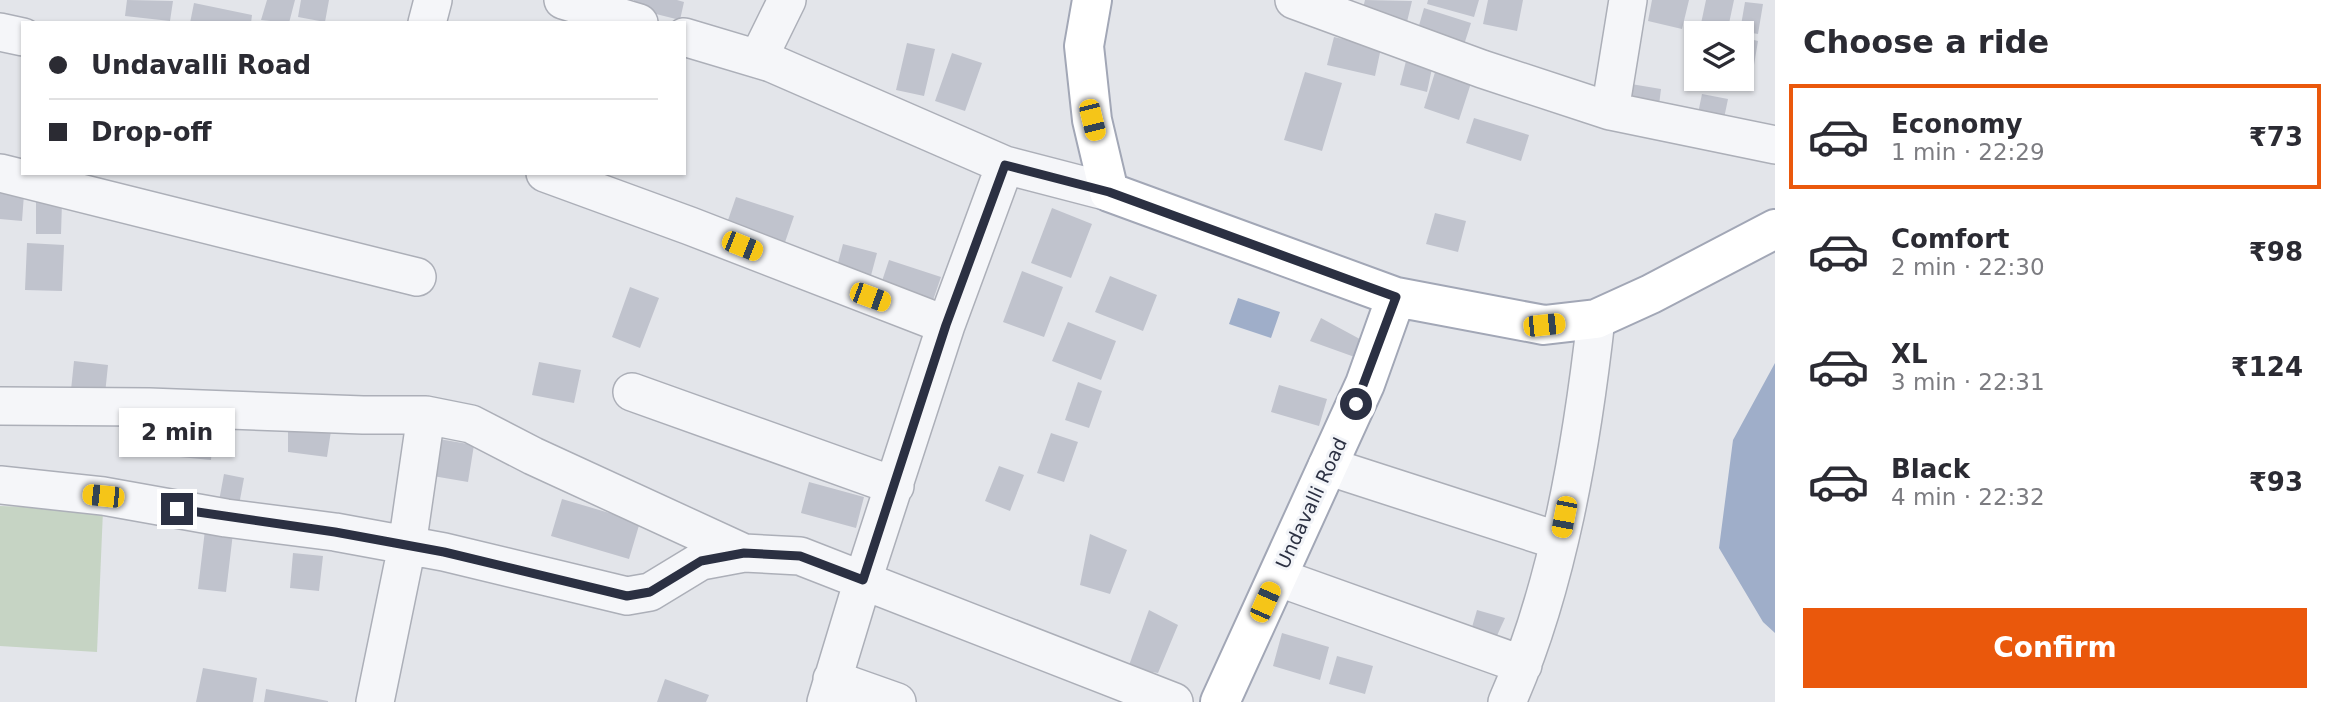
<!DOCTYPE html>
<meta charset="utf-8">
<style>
body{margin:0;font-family:"DejaVu Sans",sans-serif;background:#f7f7f7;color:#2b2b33;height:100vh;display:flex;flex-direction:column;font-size:26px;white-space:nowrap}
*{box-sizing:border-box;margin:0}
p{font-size:23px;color:#7c7c81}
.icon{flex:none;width:38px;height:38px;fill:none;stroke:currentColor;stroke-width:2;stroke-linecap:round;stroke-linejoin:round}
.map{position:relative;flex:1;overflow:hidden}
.side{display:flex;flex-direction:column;background:#fff;width:560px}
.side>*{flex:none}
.top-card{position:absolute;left:21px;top:21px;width:665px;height:154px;border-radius:0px;box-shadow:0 2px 5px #0004;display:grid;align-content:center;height:154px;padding:0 28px;background:#fff}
.buttons{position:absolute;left:1684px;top:21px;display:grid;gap:14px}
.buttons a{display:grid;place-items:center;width:70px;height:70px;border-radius:0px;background:#fff;box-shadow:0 2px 5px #0004;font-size:35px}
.end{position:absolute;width:32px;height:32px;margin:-16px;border:9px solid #2b3042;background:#fff;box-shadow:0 0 0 4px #fff}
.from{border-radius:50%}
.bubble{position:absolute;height:49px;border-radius:0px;background:#fff;box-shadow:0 2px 5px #0004;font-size:23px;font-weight:700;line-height:49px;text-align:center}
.car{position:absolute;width:21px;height:42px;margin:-21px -10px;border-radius:9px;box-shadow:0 0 5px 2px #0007;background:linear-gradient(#f5c518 24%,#345 0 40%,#f5c518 0 76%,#345 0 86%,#f5c518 0)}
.top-card b{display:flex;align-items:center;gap:24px;height:66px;font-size:26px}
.top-card b+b{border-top:2px solid #e1e1e2}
.top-card i{width:18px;height:18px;background:#2b2b33}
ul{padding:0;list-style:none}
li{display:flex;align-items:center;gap:21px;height:105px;margin:0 14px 10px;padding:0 14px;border:4px solid transparent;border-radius:0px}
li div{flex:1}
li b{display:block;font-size:26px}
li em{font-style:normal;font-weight:700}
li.selected{border-color:#ea580c}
li>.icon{width:63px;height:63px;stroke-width:1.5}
h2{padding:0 28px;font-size:32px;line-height:84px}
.primary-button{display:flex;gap:14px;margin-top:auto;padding:14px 28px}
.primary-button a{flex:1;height:80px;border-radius:0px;background:#ea580c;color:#fff;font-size:28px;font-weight:700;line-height:80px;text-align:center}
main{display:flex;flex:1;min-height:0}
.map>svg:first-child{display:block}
</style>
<main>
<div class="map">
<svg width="1775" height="702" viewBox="0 0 1775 702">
<rect width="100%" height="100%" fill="#e3e5ea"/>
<path fill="#c6d4c4" d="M0,506l103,4 -6,142 -97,-6z"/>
<path fill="#9faec9" d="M1238,298l42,14 -9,26 -42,-14z
M1775,363v270l-12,-11 -44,-74 14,-108z"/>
<path fill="#c0c3cd" d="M127,0l46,1 -3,20 -45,-5z
M267,0h28l-6,23 -28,-3z
M301,0h28l-4,22 -27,-5z
M634,0h43l7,2 -4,18 -48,-12z
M1365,0l47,1 -6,25 -45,-10z
M1428,0h51l-5,17 -47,-13z
M1488,0h35l-6,31 -34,-7z
M1652,0h37l-7,29 -34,-8z
M1706,0h28l-7,33h-28z
M1745,2l18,2 -5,30 -18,-3z
M194,3l58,12 -1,8h-61z
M1424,8l47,15 -9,28 -46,-15z
M1334,37l47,11 -6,28 -48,-11z
M1741,37l17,4 -5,30 -12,-2z
M907,43l28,6 -11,47 -28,-6z
M952,53l30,10 -17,48 -30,-10z
M1408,53l26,6 -7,33 -27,-7z
M1436,69l36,11 -13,40 -35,-12z
M1305,72l37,11 -20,68 -38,-11z
M1631,84l30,5 -2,16 -30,-4z
M1702,94l26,5 -5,24 -26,-5z
M1474,118l55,17 -8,26 -55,-18z
M0,192l24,2 -2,27 -22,-2z
M736,197l58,19 -12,35 -25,-8 3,-10 -33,-10z
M36,201l26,1 -1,32h-25z
M1052,208l40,16 -21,54 -40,-15z
M1435,213l31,8 -8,31 -32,-8z
M27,243l37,2 -2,46 -37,-1z
M843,244l34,9 -8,30 -34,-9z
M889,260l52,17 -10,29 -52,-16z
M1022,271l41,16 -19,50 -41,-15z
M1110,276l47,19 -14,36 -48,-19z
M630,287l29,11 -19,50 -28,-11z
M1321,318l48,26 -6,16 -53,-19z
M1068,322l48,19 -15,39 -49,-19z
M74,361l34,4 -3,29 -34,-4z
M539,362l42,8 -7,33 -42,-8z
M1078,382l24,9 -13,37 -24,-8z
M1279,385l48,14 -8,27 -48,-14z
M173,418l41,4 -3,38 -42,-4z
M288,428l43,3 -4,26 -39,-5z
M1051,433l27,9 -14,40 -27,-9z
M433,438l41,7 -6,37 -41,-7z
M999,466l25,9 -14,36 -25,-10z
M224,474l20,4 -5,27 -20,-4z
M809,482l55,15 -8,31 -55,-15z
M562,499l78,23 -11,37 -78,-23z
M205,530l28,3 -7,59 -28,-3z
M1090,534l37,16 -17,44 -30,-9z
M293,553l30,3 -4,35 -29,-3z
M1149,610l29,15 -20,48 -30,-5z
M1477,610l28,8 -10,22 -25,-6z
M1282,633l47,14 -9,33 -47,-14z
M1337,656l36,10 -8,28 -36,-10z
M203,668l54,10 -4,24h-57z
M665,679l44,16 -3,7h-49z
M266,689l62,12v1h-64z"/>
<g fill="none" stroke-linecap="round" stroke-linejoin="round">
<defs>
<path id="minor" d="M563,0l76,23
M1294,0l188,69 128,42 165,34
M427,23l6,-23
M0,32l23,5
M684,37l87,26 234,102 104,27
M758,59l29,-59
M1610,111l18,-111
M0,173l417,104
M545,173l145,53 256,99
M632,392l263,94
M0,406l149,1 214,8h63l45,9 62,32 211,97
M1327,466l232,75
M0,485l103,11 123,22 109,14 109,20 183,44 23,-4 51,-31 43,-8 56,3 374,146
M1277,577l246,88
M832,679l65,23
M375,702l32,-156 19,-131
M826,702l37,-122 83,-255 59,-160
M1507,702c51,-115 75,-258 89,-383"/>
<path id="major" d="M1092,0l-8,46 8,74 17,72 287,105 148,28 52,-6 55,-25 124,-65
M1220,702l145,-318 31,-87"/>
</defs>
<use href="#minor" stroke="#acafb8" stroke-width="40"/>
<use href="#major" stroke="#a2a7b6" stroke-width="42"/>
<use href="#minor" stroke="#f5f6f9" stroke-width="37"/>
<use href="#major" stroke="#fff" stroke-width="38"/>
</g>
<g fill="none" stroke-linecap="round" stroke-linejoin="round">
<path stroke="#2b3042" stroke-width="9" d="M177,509l158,23 109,20 183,44 23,-4 51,-31 43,-8 56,3 63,24 83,-255 59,-160 104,27 287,105 -40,107"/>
</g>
<g text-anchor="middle" stroke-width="6" stroke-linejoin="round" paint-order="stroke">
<g font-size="19" fill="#2b3042" stroke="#f2f4f8">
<text transform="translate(1311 503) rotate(-65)" y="7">Undavalli Road</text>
</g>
</g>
</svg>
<div class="buttons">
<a><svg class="icon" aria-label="layers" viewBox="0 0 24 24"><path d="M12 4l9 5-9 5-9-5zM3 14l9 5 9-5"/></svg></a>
</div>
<i class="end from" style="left:1356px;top:404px"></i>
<i class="end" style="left:177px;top:509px"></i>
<div class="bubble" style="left:119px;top:408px;width:116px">2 min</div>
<i class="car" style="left:1092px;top:120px;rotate:166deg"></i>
<i class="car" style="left:742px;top:246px;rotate:112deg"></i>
<i class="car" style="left:870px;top:297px;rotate:110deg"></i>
<i class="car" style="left:1544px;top:325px;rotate:84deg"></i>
<i class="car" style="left:103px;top:496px;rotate:276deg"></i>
<i class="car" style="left:1564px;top:517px;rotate:191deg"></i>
<i class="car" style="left:1265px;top:602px;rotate:24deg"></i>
<div class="top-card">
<b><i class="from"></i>Undavalli Road</b>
<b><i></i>Drop-off</b>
</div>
</div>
<section class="side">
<h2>Choose a ride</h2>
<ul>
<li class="selected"><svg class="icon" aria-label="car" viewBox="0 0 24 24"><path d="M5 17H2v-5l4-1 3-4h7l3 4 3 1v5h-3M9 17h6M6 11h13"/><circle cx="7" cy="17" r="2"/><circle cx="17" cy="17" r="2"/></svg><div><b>Economy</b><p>1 min · 22:29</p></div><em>₹73</em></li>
<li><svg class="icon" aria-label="car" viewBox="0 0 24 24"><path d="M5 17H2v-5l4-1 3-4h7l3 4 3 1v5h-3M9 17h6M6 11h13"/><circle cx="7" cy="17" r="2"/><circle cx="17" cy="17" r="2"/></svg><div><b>Comfort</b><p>2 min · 22:30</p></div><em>₹98</em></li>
<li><svg class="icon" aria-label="car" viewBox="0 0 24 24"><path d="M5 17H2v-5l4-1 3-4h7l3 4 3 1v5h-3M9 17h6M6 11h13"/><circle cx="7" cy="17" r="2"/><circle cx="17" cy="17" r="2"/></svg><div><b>XL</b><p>3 min · 22:31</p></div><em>₹124</em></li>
<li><svg class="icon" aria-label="car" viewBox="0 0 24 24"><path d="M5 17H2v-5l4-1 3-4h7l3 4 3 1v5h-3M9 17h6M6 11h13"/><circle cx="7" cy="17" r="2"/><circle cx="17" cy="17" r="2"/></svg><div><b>Black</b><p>4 min · 22:32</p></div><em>₹93</em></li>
</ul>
<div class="primary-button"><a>Confirm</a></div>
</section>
</main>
